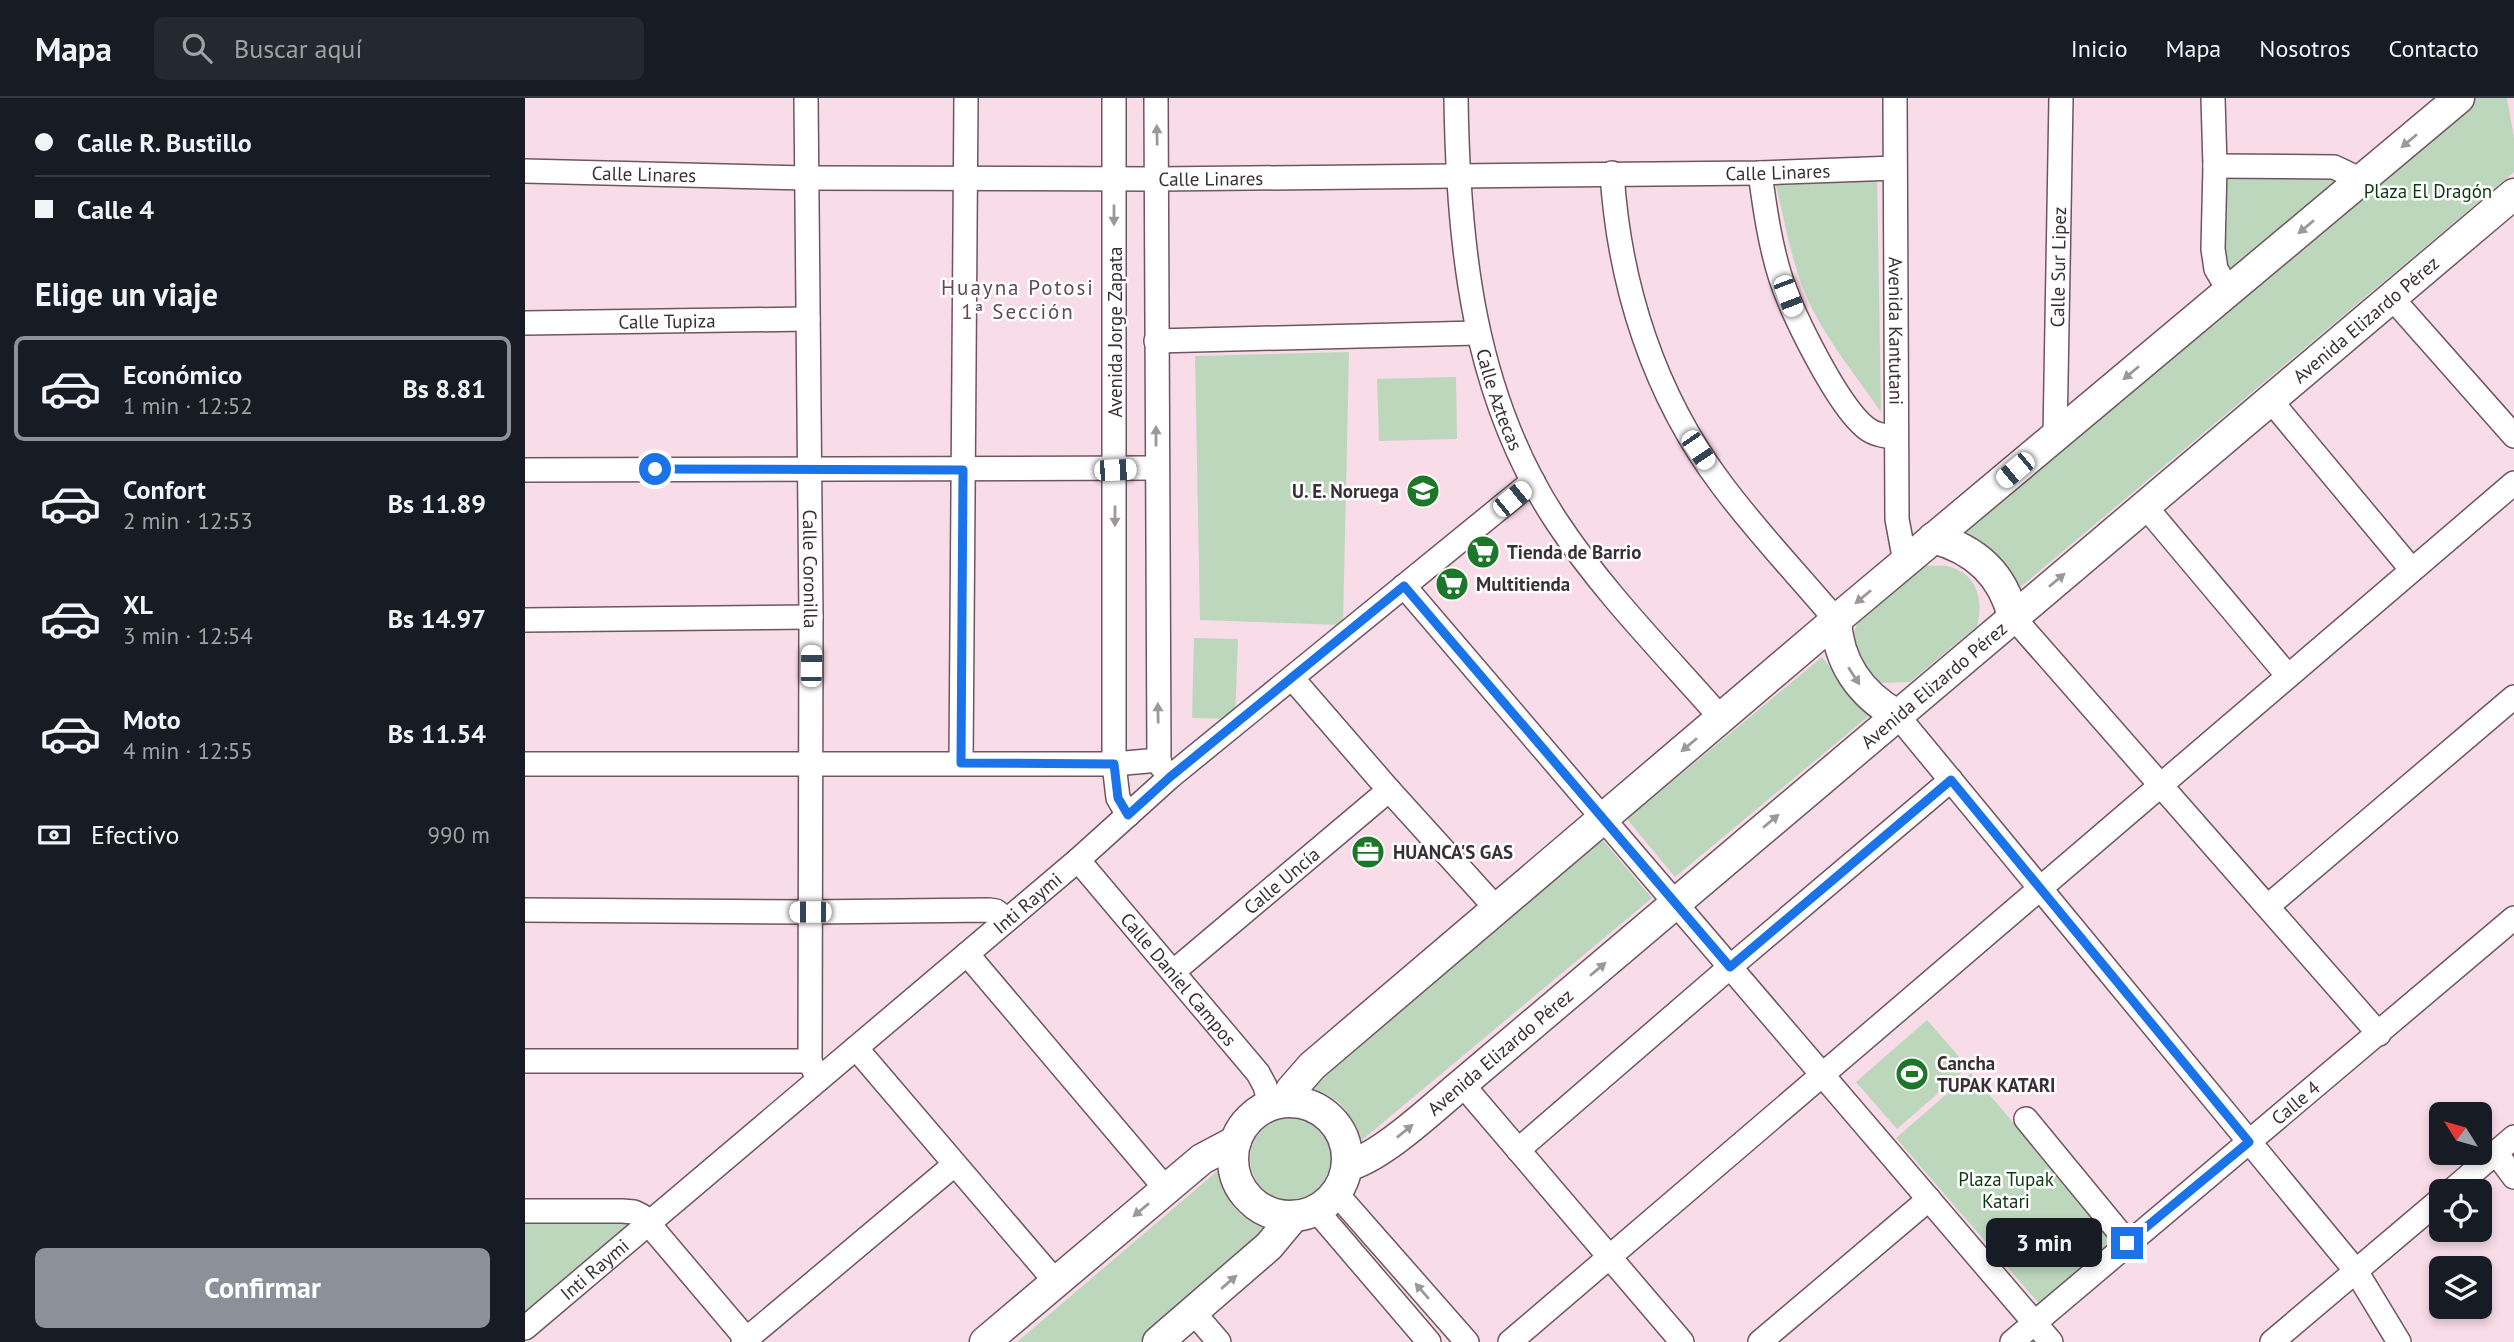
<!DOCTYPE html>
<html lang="es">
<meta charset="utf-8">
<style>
body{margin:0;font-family:"PT Sans",sans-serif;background:#242831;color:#f1f3f6;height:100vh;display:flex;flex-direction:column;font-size:26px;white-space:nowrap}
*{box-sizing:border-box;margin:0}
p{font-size:23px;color:#9ea1a6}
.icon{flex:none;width:38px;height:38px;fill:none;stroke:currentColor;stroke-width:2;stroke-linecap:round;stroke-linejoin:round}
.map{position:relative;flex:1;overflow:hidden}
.sheet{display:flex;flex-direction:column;background:#171b24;width:525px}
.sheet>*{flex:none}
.top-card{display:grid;align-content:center;height:154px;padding:0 35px;background:#171b24}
.needle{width:46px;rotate:307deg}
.buttons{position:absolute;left:1904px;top:1004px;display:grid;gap:14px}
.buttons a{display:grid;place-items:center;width:63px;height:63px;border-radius:10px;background:#171b24;box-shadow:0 4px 10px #0003;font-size:35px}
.end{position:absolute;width:32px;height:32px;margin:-16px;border:9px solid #1a73e8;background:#fff;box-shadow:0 0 0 4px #fff}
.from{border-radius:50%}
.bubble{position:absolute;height:49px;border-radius:10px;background:#171b24;box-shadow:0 4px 10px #0003;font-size:23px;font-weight:800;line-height:49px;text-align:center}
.car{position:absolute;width:21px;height:42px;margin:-21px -10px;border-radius:9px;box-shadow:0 0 5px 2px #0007;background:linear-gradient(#fff 24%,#345 0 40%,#fff 0 76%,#345 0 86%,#fff 0)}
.top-card b{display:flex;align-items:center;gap:24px;height:66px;font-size:26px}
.top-card b+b{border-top:2px solid #363941}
.top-card i{width:18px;height:18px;background:#f1f3f6}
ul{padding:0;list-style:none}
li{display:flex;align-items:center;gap:21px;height:105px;margin:0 14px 10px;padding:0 21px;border:4px solid transparent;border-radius:10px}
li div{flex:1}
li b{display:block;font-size:26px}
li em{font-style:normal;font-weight:800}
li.current{border-color:#8c9099}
li>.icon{width:63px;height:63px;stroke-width:1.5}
h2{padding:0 35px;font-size:32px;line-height:84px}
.pay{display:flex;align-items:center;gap:18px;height:77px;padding:0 35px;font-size:26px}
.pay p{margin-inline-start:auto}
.primary-button{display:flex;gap:14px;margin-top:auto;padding:14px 35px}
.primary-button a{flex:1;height:80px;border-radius:10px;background:#8c9099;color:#fff;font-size:28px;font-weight:800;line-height:80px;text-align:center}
header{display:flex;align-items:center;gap:42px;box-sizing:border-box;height:98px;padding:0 35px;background:#171b24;border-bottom:2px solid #363941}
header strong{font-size:33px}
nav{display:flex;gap:38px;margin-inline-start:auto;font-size:24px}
.search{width:490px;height:63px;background:#242831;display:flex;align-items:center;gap:18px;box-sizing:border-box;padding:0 24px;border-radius:10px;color:#9ea1a6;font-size:26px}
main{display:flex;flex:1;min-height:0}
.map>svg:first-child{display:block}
</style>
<header>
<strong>Mapa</strong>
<div class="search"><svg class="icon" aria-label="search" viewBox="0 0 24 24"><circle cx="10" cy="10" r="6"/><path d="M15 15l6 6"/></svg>Buscar aquí</div>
<nav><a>Inicio</a><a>Mapa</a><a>Nosotros</a><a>Contacto</a></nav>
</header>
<main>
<section class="sheet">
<div class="top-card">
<b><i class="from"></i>Calle R. Bustillo</b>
<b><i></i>Calle 4</b>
</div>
<h2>Elige un viaje</h2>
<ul>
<li class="current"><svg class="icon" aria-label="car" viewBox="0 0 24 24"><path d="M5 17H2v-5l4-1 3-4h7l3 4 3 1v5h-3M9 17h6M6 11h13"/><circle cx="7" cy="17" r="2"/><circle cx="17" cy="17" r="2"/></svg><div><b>Económico</b><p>1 min · 12:52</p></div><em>Bs 8.81</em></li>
<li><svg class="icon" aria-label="car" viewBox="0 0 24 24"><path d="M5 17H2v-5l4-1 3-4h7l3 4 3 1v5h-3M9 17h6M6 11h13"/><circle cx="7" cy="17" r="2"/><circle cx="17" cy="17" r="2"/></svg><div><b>Confort</b><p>2 min · 12:53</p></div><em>Bs 11.89</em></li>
<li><svg class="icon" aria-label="car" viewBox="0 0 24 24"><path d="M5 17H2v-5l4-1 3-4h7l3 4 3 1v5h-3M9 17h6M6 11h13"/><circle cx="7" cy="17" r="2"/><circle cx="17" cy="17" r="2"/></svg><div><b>XL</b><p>3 min · 12:54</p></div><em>Bs 14.97</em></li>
<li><svg class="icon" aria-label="car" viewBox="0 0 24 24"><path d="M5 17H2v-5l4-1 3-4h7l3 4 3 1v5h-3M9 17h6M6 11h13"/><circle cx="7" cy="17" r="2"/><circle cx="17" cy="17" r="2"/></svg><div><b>Moto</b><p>4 min · 12:55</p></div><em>Bs 11.54</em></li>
</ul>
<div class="pay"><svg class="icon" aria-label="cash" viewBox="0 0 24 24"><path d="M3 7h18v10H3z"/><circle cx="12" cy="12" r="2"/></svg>Efectivo<p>990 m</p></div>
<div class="primary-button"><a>Confirmar</a></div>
</section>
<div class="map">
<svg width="1989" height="1244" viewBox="0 0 1989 1244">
<rect width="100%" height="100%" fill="#f8dce7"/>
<path fill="#bdd7bd" d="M1949,0h33l7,40v34l-503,423 -52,-60 250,-209z
M1352,75l4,239c-26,-38 -58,-76 -76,-119 -15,-36 -21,-77 -31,-115z
M1704,77l115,1 -113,98 -7,-4 -1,-90z
M824,254l-6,273 -143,-5 -5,-264z
M931,279l1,62 -78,2 -2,-62z
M1399,468c7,0 15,-1 22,0 31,6 38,34 31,60l-67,56 -28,1 -12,-7 -8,-10 -10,-27 6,-19z
M669,540l44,1 -3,80 -43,-1z
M1297,559l48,58 -195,162 -48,-58z
M1075,739l52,61 -296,247c-4,-36 -15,-48 -50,-58z
M1402,922l41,47 -71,62 -41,-47z
M1446,975l144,169 -74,64 -145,-168z
M725 1061a42 42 0 1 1 84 0a42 42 0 1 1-84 0Z
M697,1069c2,39 15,53 53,60l-135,115h-123z
M115,1122l-115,97v-96z"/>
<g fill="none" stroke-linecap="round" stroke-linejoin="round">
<defs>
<g id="minor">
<path id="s1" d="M281,0l5,519 -1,444 8,19"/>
<path d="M589,0v666l4,34 10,17"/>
<path d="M631,0l3,662 2,6 9,11"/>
<path id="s2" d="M931,0c2,148 17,297 101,424 47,71 108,132 164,196"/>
<path id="s3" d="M1370,0l2,421 8,43"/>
<path d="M1688,0l2,68 -2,83 3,20 13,22"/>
<path d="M1690,68l119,1 17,8 7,9"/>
<path id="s4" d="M0,73l282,7 351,1 602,-6 135,-5"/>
<path d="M1087,75c7,112 42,222 110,312 35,47 76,90 114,135"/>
<path d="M1235,75c5,36 10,72 21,106 12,36 56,126 85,149 9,7 19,8 30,9"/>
<path d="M1867,200l122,138"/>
<path id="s5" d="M0,225l283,-4"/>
<path d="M631,243l321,-8"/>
<path d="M1746,303l141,169"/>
<path id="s6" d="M1530,339l6,-339"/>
<path d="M0,372l631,-2"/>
<path d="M1620,408l143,170"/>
<path d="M879,488l647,756"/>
<path d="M1488,519l366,417"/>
<path d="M0,522l286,-3"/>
<path d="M767,580l97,112 107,118"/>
<path d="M1372,617l459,556 43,71"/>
<path d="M436,665l5,-665"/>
<path d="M0,666h589l45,-4"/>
<path id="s7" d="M553,762l180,213 7,13 5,19"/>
<path d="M1743,808l246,-209"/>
<path d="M0,812l285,2 179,-2 7,1 11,9"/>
<path d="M442,856l199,235"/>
<path id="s8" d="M648,874l216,-182"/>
<path d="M331,950l199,233"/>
<path d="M0,963h285"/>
<path d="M937,986l220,258"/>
<path d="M1501,1021l102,124"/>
<path d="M993,1052l212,-183 221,-187"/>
<path d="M1971,1055l18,24"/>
<path d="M1925,1094l64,-55"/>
<path d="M811,1095l131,149"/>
<path d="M791,1112l113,132"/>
<path d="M0,1113h97l12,1 8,4 107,126"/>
<path d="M669,1215l25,29"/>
<path id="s9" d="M0,1230l553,-468 92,-83 363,-296"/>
<path d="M218,1244l211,-177"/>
<path d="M985,1244l1004,-859"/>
<path d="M1235,1244l169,-143"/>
<path id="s10" d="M1487,1244l502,-424"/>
<path d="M1747,1244l169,-143"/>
</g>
<g id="major">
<path d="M1408,440c42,11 70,36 80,79"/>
<path d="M1311,522c2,42 24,74 61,95"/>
<path d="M762,1003l4,-11 21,-24 524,-446 623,-522"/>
<circle cx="765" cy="1061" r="57"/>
<path id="s11" d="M822,1068c35,-9 86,-58 115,-82l1052,-890"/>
<path d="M460,1244l217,-183 34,-18"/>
<path d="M633,1244l111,-96 25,-30"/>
</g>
</defs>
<use href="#minor" stroke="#6e5660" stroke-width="26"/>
<use href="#major" stroke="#6e5660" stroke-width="33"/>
<use href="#minor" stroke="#fff" stroke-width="23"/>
<use href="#major" stroke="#fff" stroke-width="30"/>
</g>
<defs><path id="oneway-solid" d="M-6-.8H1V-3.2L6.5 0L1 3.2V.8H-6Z" transform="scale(1.75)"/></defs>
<g fill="#9c979a">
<use href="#oneway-solid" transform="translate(632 37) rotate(-91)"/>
<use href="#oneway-solid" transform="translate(1884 43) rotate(140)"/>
<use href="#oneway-solid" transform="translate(589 117) rotate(90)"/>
<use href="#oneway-solid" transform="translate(1781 129) rotate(140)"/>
<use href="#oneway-solid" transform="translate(1606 275) rotate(140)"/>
<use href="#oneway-solid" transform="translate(631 338) rotate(-90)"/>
<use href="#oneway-solid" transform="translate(590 418) rotate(90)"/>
<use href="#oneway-solid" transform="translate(1532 482) rotate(-40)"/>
<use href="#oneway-solid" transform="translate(1338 499) rotate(140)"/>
<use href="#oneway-solid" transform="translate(1329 578) rotate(57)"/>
<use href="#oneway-solid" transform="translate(633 615) rotate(-91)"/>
<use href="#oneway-solid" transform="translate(1164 647) rotate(140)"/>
<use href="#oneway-solid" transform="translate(1246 723) rotate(-40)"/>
<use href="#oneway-solid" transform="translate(1073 871) rotate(-40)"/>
<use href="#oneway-solid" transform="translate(880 1033) rotate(-39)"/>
<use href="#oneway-solid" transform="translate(616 1112) rotate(140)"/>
<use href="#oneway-solid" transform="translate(704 1184) rotate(-41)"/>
<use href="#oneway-solid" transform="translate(897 1193) rotate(-131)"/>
</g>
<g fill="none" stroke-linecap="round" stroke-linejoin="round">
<path stroke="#1a73e8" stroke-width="9" d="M130,371l308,1 -2,293 153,1 4,34 10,17 42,-38 234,-191 326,381 221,-187 298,362 -122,101"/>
</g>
<defs>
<symbol id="school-disc" viewBox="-11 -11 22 22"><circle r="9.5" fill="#1c7828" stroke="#fff"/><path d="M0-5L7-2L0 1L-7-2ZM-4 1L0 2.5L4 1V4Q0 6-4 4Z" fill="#fff"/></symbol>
<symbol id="supermarket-disc" viewBox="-11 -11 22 22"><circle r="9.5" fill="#1c7828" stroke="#fff"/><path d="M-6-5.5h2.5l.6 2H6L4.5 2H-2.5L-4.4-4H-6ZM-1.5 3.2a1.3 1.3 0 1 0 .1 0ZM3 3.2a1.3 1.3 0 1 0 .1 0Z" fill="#fff"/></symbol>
<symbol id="office-disc" viewBox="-11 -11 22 22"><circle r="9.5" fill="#1c7828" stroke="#fff"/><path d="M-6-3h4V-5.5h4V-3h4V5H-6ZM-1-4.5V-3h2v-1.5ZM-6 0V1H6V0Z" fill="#fff"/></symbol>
<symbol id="stadium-disc" viewBox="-11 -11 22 22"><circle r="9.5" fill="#1c7828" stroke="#fff"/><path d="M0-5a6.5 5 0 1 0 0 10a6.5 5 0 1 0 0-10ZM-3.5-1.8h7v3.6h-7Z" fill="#fff"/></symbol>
</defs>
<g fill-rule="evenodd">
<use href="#school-disc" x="879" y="374" width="38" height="38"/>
<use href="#supermarket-disc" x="939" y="435" width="38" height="38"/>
<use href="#supermarket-disc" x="908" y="467" width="38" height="38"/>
<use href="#office-disc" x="824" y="735" width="38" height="38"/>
<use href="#stadium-disc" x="1368" y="957" width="38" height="38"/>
</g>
<g text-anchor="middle" stroke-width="5" stroke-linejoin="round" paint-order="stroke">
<g font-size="19" fill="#3a2f34" stroke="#fff">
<text dy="7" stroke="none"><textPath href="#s4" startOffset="1253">Calle Linares</textPath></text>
<text dy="7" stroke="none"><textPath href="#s4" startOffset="119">Calle Linares</textPath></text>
<text dy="7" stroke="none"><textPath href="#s4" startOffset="686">Calle Linares</textPath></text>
<text dy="7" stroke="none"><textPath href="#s6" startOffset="170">Calle Sur Lipez</textPath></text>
<text dy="7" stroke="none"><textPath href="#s11" startOffset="1326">Avenida Elizardo Pérez</textPath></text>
<text dy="7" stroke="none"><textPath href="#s5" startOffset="142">Calle Tupiza</textPath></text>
<text dy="7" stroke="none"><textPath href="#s3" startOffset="233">Avenida Kantutani</textPath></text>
<text transform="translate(590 234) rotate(-90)" y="7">Avenida Jorge Zapata</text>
<text dy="7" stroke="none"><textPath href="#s2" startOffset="306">Calle Aztecas</textPath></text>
<text dy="7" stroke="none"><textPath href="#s1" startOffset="471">Calle Coronilla</textPath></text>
<text dy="7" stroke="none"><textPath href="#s11" startOffset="760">Avenida Elizardo Pérez</textPath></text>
<text dy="7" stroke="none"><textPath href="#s8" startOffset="142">Calle Uncía</textPath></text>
<text dy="7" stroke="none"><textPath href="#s9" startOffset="658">Inti Raymi</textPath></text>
<text dy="7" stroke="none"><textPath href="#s7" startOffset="156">Calle Daniel Campos</textPath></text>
<text dy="7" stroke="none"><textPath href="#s11" startOffset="192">Avenida Elizardo Pérez</textPath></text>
<text dy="7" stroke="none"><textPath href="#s10" startOffset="371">Calle 4</textPath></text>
<text dy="7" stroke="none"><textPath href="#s9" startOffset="91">Inti Raymi</textPath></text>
</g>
<g font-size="19" fill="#0c3811" stroke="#fff">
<text x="1903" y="100">Plaza El Dragón</text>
<text x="1481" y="1088">Plaza Tupak<tspan x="1481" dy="22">Katari</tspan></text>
</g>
<g font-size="19" font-weight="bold" fill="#3a2f34" stroke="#fff" text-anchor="start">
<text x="874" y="400" text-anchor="end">U. E. Noruega</text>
<text x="982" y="461">Tienda de Barrio</text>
<text x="951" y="493">Multitienda</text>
<text x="868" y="761">HUANCA'S GAS</text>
<text x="1412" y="972">Cancha<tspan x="1412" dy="22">TUPAK KATARI</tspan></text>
</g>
<g font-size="21" letter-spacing="2" fill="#604a53" stroke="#fff">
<text x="493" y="197">Huayna Potosi<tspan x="493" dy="24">1ª Sección</tspan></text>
</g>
</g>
</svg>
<div class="buttons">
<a><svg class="needle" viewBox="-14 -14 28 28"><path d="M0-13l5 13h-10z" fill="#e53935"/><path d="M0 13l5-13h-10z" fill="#9ea1a6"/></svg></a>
<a><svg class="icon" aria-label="locate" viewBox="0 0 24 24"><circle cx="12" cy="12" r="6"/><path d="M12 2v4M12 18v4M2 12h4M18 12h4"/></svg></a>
<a><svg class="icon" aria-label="layers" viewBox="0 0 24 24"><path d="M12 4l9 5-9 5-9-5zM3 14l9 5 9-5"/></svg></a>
</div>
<i class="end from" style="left:130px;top:371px"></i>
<i class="end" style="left:1602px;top:1145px"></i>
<div class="bubble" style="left:1461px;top:1120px;width:116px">3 min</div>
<i class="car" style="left:1263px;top:198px;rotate:159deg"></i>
<i class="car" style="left:1173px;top:352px;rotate:146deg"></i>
<i class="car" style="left:590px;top:372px;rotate:88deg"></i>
<i class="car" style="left:1490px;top:372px;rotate:230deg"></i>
<i class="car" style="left:987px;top:401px;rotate:51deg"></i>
<i class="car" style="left:286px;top:568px;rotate:1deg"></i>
<i class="car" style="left:285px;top:814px;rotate:270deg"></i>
</div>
</main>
